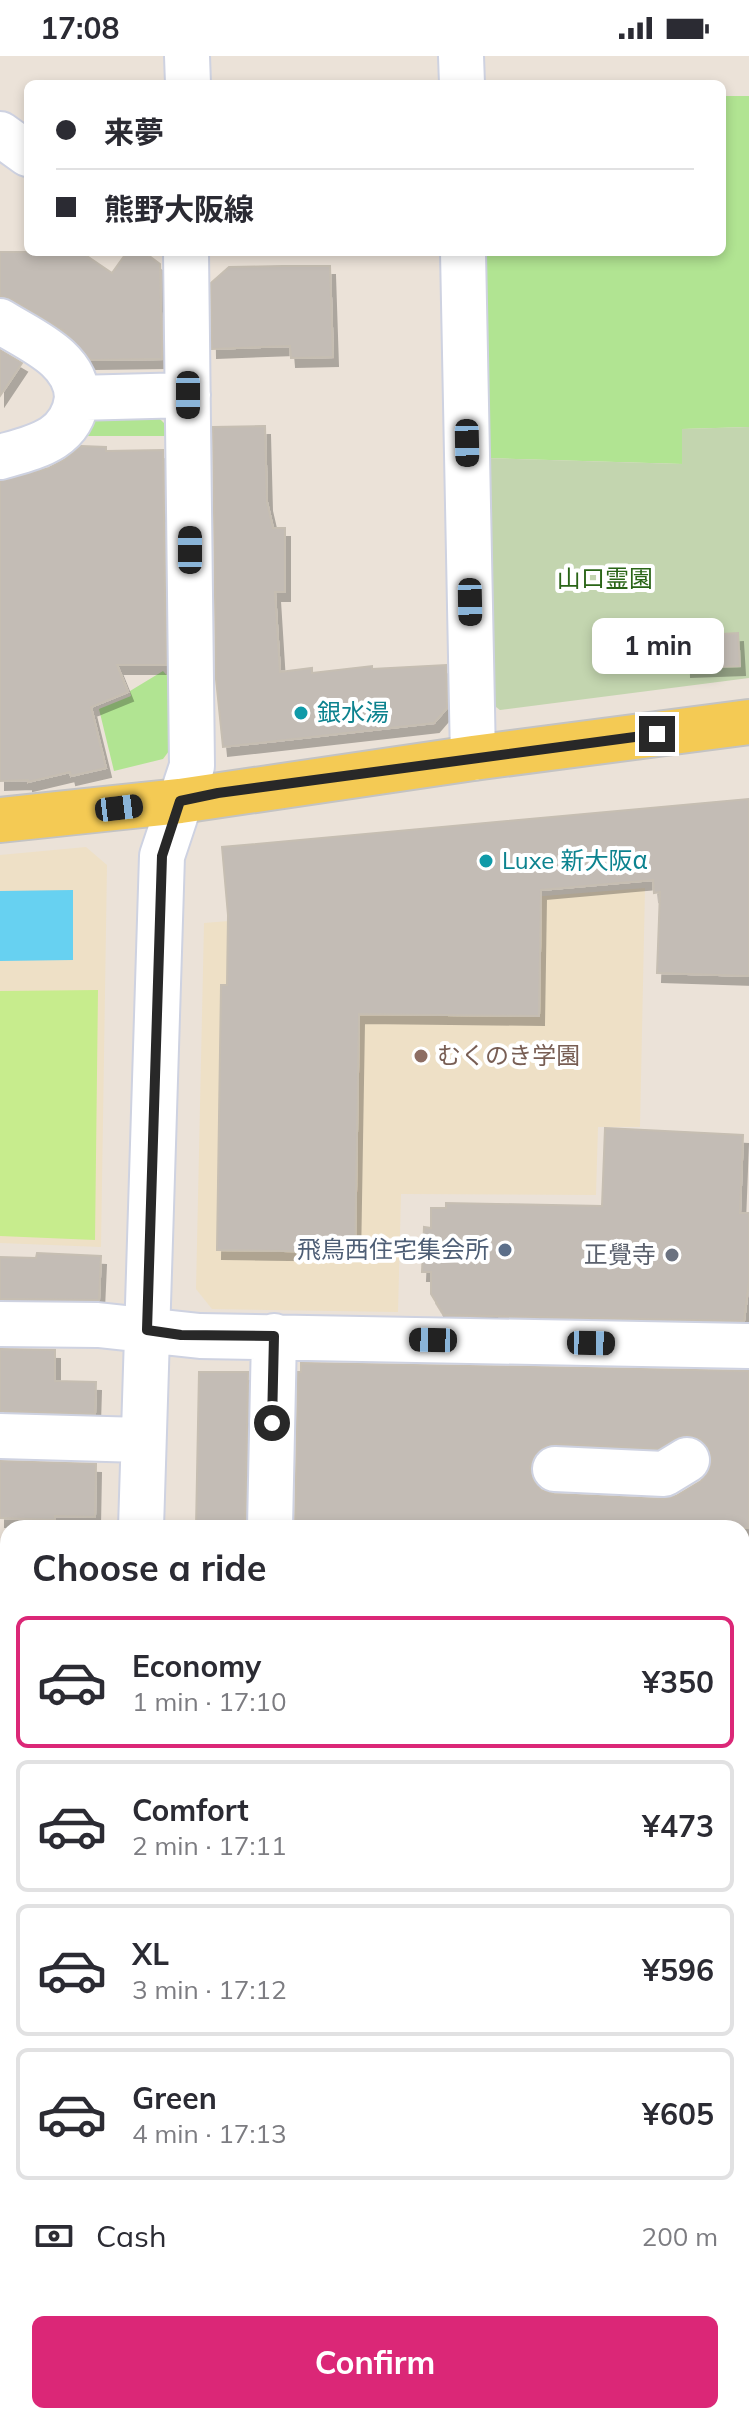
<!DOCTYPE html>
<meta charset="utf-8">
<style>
body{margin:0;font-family:Mulish,"Noto Sans JP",sans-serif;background:#f7f7f7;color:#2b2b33;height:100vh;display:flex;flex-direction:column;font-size:30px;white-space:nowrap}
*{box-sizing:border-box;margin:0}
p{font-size:26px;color:#7c7c81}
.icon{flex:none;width:44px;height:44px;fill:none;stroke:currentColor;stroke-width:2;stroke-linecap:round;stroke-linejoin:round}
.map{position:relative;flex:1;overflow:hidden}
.details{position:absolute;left:0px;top:1464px;width:750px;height:904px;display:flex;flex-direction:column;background:#fff;border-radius:24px 24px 0 0;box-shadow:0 4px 12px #0003}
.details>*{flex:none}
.guide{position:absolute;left:24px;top:24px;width:702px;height:176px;border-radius:12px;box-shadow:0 4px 12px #0003;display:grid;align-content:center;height:176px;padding:0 32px;background:#fff}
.end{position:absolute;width:36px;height:36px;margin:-18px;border:10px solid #282828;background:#fff;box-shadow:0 0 0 4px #fff}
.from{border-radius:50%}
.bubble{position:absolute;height:56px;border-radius:12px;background:#fff;box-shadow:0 4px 12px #0003;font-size:26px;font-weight:700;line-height:56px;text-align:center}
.car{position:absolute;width:24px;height:48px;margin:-24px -12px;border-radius:10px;box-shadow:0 0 6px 2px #0007;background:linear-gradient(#222 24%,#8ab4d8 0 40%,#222 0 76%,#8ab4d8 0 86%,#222 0)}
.guide b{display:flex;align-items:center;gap:28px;height:76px;font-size:30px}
.guide b+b{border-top:2px solid #e1e1e2}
.guide i{width:20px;height:20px;background:#2b2b33}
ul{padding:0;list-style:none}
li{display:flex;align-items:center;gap:24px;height:132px;margin:0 16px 12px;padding:0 16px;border:4px solid #e1e1e2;border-radius:12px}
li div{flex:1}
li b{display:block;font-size:30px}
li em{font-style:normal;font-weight:700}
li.active{border-color:#db2777}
li>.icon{width:72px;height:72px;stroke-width:1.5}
h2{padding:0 32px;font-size:36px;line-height:96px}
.pay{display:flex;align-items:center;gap:20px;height:88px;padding:0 32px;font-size:30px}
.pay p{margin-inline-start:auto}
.action{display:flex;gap:16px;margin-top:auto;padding:16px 32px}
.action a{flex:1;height:92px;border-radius:12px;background:#db2777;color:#fff;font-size:32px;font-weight:700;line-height:92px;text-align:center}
.status{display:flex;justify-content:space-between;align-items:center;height:56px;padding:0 40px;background:#fff;direction:ltr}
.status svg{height:22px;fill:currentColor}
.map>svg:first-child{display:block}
</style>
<div class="status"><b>17:08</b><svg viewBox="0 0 49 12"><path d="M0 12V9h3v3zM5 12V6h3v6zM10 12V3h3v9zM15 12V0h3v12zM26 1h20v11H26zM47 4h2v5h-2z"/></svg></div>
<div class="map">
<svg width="749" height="2368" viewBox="0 0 749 2368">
<defs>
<filter id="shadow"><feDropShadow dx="5" dy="9" stdDeviation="0" flood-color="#0004"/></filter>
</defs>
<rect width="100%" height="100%" fill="#ebe2d8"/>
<path fill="#eee0c6" d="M86,791l21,18 -6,382 -101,-4v-388z
M645,832l-5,239h-42l-2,68 -195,-1 -3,118 -186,-3 -16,-20 8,-366z
M742,1789h7v536l-3,43h-570v-8h566z"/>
<path fill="#b1e492" d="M722,40h27v331l-67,2 1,35 -197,-6 -3,-206h239z
M154,357l11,11v12h-83l6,-18z
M163,615l7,8 -1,72 -6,8 -49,12 -15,-62 32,-13 -1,-5z
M742,1603l7,1v118h-7z"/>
<path fill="#c3d5af" d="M749,371v251l-249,32 -12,-9 -2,-243 196,6v-35z"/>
<path fill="#c7ec8d" d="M98,934l-3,250 -95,-4v-245z
M288,2360h422v8h-422z"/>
<path fill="#67d1f1" d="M73,834v70l-73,1v-70z"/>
<path fill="#c3bcb5" stroke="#c6beb2" stroke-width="2" fill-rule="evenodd" filter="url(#shadow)" d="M0,196h81l31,21 15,-21h17l16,12 2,95 -71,1 -27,-29 -51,-31 -13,-4z
M283,210h47l3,91 -42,1 -1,-12 -78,3 -1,-66 18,-16z
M0,294l22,13 -22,33z
M265,370l2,76 6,26h12v64h-10l5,80 32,-4v5l60,-7v3l74,-4 1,43 -13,15 -211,24 -7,-68 -3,-252z
M81,390l25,1v4l57,-1 3,215h-49l11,27 -37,15 15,61 -35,8 -1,-4 -42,10v-2l-28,1v-300l49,-13 15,-8z
M738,577l2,33 -54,2 -1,-32z
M749,743v177l-92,-3 3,-81 -6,1 -1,-13 -112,10 -2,126 -180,-2 -4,238 -138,-2 4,-265h6l1,-70 -6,-68z
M605,1072l138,7 -3,78h9v69l-5,39 -300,-6 -13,-21v-22h-9l2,-45 7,1v-20h15v-5l156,3z
M37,1197l64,3 -2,44 -99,-1v-42l36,1z
M0,1293l55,1v31l41,1 -1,32 -95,-3z
M301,1307l448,8v157h-454l3,-156h3zM687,1379l13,4 8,7 4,14 -4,13 -7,8 -25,15 -13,3 -109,-5 -13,-4 -8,-10 -3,-13 4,-11 10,-9 12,-3 102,5 16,-10z
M199,1316h49l-3,156h-49z
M0,1405l96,3 -1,53 -40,-1v4l-55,-2z"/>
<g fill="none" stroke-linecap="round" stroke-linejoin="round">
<defs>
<path id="minor" d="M187,0l1,28
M461,0l1,28
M0,78l28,20
M463,196l10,506
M0,265c30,19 77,37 77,77
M0,401c35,-10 72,-17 77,-59l111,-3
M0,1268l98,1 102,11 549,10
M0,1380l142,4
M555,1413l109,5 23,-14
M141,1472l21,-672 30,-90 -6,-514
M270,1472l4,-192
M0,1592h8
M742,1775h7
M0,2344l8,4
M38,2360l19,8
M127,2368v-8"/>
<path id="major" d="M0,764l180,-19 293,-43 276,-36"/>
</defs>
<use href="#minor" stroke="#ced2e1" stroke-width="48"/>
<use href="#major" stroke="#c3c3c3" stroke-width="48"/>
<use href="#minor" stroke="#fff" stroke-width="44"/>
<use href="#major" stroke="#f4ca54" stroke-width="44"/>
</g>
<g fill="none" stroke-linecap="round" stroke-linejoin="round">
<path stroke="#282828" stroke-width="10" d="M272,1367l2,-87 -93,-1 -34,-5 15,-474 18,-55 38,-8 439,-59"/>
</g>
<g fill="#0f9aa8" stroke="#fff" stroke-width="3">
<circle cx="301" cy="657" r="8"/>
<circle cx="486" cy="805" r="8"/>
</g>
<circle fill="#8d6e63" stroke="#fff" stroke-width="3" cx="421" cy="1000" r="8"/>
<circle fill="#5c6f8a" stroke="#fff" stroke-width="3" cx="505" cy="1194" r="8"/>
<circle fill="#6b7280" stroke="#fff" stroke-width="3" cx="672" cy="1199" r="8"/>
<g text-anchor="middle" stroke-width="8" stroke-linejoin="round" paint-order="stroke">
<g font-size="24" fill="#2a6517" stroke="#fff">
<text x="605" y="531">山口霊園</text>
</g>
<g font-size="24" fill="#0d838f" stroke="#fff" text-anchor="start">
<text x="317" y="665">銀水湯</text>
<text x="502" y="813">Luxe 新大阪α</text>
</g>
<g font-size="24" fill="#785e54" stroke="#fff" text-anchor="start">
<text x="437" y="1008">むくのき学園</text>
</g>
<g font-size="24" fill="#4e5e75" stroke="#fff" text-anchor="end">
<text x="489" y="1202">飛鳥西住宅集会所</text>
</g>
<g font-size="24" fill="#5b616d" stroke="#fff" text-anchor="end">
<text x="656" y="1207">正覺寺</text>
</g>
</g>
</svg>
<i class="end from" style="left:272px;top:1367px"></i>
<i class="end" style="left:657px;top:678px"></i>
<div class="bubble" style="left:592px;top:562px;width:132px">1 min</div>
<i class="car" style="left:188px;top:339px;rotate:180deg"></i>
<i class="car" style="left:467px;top:387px;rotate:179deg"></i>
<i class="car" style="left:190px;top:494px;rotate:0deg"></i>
<i class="car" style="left:470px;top:546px;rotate:179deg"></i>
<i class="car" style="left:119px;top:752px;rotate:83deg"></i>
<i class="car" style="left:433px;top:1284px;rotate:271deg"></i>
<i class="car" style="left:591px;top:1287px;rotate:91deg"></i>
<div class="guide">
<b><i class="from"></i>来夢</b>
<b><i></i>熊野大阪線</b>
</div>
<section class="details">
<h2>Choose a ride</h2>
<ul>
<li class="active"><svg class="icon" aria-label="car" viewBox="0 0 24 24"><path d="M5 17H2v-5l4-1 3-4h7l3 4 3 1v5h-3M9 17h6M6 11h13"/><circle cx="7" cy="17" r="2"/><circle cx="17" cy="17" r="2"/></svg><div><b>Economy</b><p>1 min · 17:10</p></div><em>¥350</em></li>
<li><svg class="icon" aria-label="car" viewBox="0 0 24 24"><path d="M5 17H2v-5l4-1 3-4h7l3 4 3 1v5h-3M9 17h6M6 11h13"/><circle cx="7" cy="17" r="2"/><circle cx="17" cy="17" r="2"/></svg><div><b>Comfort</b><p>2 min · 17:11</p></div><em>¥473</em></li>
<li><svg class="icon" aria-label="car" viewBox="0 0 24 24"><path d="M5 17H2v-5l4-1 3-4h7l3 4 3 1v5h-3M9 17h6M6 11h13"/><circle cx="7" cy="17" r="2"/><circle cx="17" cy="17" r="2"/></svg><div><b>XL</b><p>3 min · 17:12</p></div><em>¥596</em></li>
<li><svg class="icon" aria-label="car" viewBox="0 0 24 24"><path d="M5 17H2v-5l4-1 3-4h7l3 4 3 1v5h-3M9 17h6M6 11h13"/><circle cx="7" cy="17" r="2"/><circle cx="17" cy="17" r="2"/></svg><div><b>Green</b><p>4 min · 17:13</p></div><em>¥605</em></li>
</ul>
<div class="pay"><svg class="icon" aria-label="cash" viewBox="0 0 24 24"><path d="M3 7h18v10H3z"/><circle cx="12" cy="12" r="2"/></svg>Cash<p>200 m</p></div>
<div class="action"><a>Confirm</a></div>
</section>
</div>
